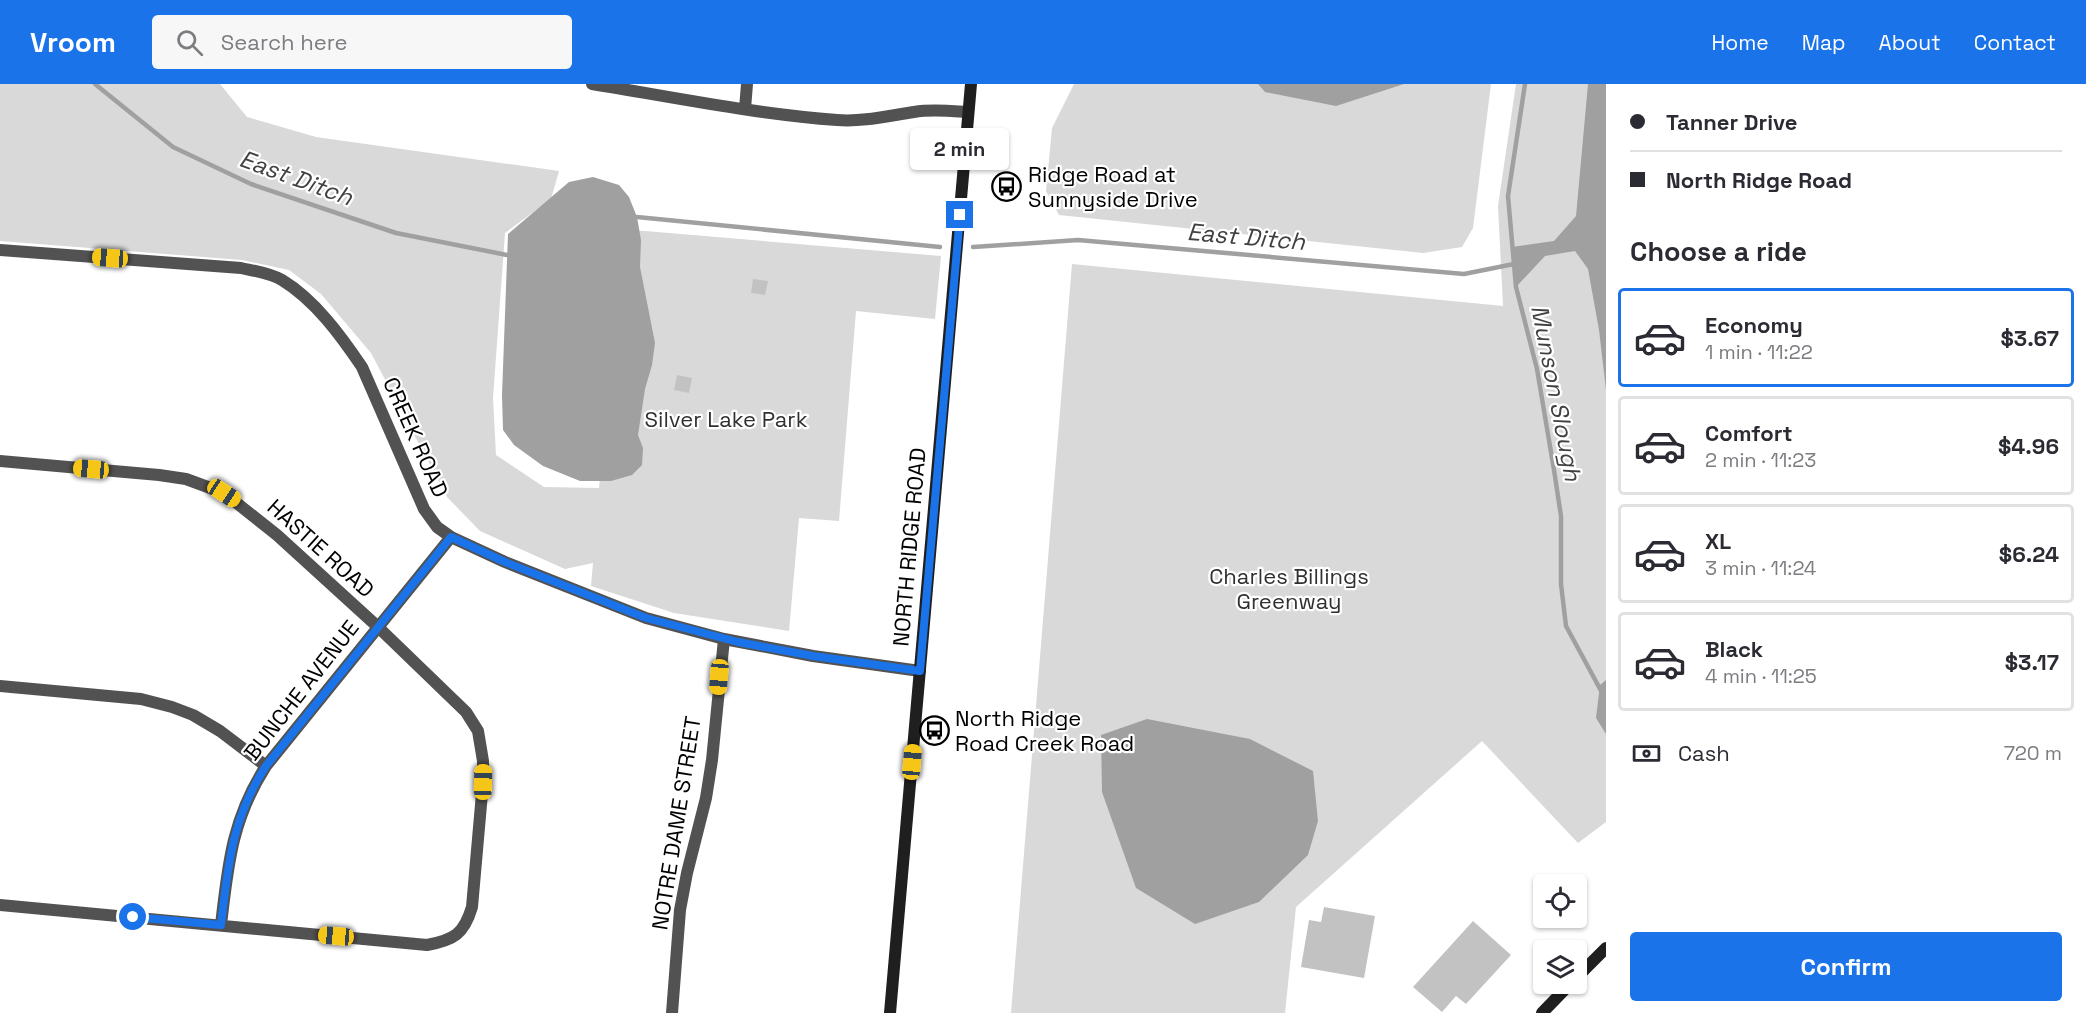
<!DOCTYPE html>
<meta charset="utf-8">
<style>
body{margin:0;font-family:"Space Grotesk",sans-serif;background:#f7f7f7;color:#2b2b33;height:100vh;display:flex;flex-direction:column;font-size:22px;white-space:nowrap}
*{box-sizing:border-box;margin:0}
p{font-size:20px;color:#7c7c81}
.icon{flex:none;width:33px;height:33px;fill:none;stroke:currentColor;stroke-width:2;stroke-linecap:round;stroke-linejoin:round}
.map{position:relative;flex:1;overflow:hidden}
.sheet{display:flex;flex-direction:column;background:#fff;width:480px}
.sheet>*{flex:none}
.guide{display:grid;align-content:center;height:132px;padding:0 24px;background:#fff}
.fabs{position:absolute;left:1533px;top:790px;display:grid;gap:12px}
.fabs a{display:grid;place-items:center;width:54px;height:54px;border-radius:6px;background:#fff;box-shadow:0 2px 4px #0004;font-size:30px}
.end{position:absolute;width:27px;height:27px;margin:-14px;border:8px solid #1a73e8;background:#fff;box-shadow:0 0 0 3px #fff}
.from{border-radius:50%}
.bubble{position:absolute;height:42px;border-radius:6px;background:#fff;box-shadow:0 2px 4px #0004;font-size:20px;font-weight:600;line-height:42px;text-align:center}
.car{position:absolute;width:18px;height:36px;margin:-18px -9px;border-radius:8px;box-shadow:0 0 4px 2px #0007;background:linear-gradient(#f5c518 24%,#345 0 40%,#f5c518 0 76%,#345 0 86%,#f5c518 0)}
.guide b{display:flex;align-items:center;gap:21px;height:57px;font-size:22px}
.guide b+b{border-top:2px solid #e1e1e2}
.guide i{width:15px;height:15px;background:#2b2b33}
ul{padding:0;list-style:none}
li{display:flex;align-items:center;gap:18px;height:99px;margin:0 12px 9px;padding:0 12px;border:3px solid #e1e1e2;border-radius:6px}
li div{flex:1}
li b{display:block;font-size:22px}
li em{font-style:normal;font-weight:600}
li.current{border-color:#1a73e8}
li>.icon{width:54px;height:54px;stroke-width:1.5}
h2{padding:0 24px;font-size:27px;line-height:72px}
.pay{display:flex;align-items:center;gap:15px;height:66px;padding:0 24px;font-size:22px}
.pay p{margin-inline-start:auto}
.button{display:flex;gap:12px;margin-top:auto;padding:12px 24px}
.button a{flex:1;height:69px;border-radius:6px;background:#1a73e8;color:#fff;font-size:24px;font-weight:600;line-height:69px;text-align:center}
header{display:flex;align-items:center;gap:36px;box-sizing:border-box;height:84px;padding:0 30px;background:#1a73e8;color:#fff}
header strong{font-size:28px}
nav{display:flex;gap:33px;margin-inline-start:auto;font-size:21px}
.search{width:420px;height:54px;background:#f7f7f7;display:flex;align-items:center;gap:15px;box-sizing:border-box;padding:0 21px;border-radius:6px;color:#7c7c81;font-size:22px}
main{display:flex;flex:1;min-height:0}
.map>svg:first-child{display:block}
</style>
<header>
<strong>Vroom</strong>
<div class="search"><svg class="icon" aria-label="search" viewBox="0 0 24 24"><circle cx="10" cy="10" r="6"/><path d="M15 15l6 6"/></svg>Search here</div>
<nav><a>Home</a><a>Map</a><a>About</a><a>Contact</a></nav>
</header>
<main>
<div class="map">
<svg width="1606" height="929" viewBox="0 0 1606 929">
<rect width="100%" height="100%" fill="#fff"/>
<path fill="#d9d9d9" d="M0,0h220l27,33 69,20 243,34 -8,28 -46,34 -12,165 3,57 48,32 55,1 22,-259 320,27 -6,63 -79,-8 -17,210 -40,-3 -10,113 -115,-18 -83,-27 2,-23 -28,6 -85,-38 -33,-34 -76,-144 -50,-59 -32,-24 -47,-10 -242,-19z
M1074,0h417l-18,144 -11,19 -39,6 -364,-38 -13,-24 6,-63z
M1516,0h90v738l-28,21 -96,-102 -186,166 -11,106h-274l61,-749 431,42 -5,-100z"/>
<path fill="#a0a0a0" d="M1258,0h146l-68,22 -71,-14z
M1588,0h18v306l-7,-60 -11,-61 -13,-18 -30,5 -29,31 -4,-40 42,-6 22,-25z
M593,93l26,8 10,12 8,20 4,23 -1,27 15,76 -3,22 -7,24 -7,46 5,13 -1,17 -10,10 -21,6h-31l-37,-15 -29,-21 -11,-15 -1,-35 6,-161 61,-52z
M1606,596v54l-10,-16 4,-33z
M1147,635l103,20 63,32 5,50 -10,34 -49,47 -64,22 -59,-36 -34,-96 -1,-57z"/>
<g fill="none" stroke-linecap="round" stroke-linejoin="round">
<path stroke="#a0a0a0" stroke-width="4.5" d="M95,0l78,63 78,37 145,49 111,22
M1525,0l-17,112 8,91 21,82 17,101 7,46v68l5,42 40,74
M637,133l303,30
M973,163l105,-7 386,34 50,-10"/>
</g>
<path fill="#c2c2c2" d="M753,195l15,2 -3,14 -14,-2z
M677,291l15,3 -3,15 -15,-3z
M1324,823l51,9 -11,62 -63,-11 8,-47 12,2z
M1473,837l38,34 -45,49 -10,-8 -14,16 -29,-25z"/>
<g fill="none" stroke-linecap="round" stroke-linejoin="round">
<path stroke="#525252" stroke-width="12" d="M592,0c81,13 163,30 245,36 26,2 50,-4 77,-8 18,-3 36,-1 54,0
M745,25l2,-25
M0,166l241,18c14,3 29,5 41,12 33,20 59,56 80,87l62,142 13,18 14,10 54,25 141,56 78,21 89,17 107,15
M0,377l159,14 27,4 38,14 53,42 101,92 88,85 12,19 5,30v21l-11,125c-8,27 -18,33 -45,38l-427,-40
M0,602l141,13 31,8 21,8 27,16 46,35
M221,841c7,-61 11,-106 45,-159l185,-229
M672,929l8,-103 7,-37 19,-75 6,-38 12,-121"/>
<path stroke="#1f1f1f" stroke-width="12" d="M1576,894l30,-30
M890,929l81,-929
M1542,929l28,-29"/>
</g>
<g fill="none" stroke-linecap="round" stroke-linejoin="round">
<path stroke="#1a73e8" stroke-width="8" d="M133,833l88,8c7,-60 11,-107 45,-159l185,-229 54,25 141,56 92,24 75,14 107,15 40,-456"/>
</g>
<defs>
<symbol id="bus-ring" viewBox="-11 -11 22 22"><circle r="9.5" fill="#fff" stroke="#000" stroke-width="1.5"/><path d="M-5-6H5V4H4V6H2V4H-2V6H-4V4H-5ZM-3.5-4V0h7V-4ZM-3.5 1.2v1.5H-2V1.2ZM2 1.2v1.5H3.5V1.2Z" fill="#000"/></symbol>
</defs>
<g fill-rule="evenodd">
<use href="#bus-ring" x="990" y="86" width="33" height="33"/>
<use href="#bus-ring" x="918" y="630" width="33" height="33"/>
</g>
<g text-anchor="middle" stroke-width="4.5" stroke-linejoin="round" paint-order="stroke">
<g font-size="22" fill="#000" stroke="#fff" text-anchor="start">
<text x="1028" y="98">Ridge Road at<tspan x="1028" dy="25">Sunnyside Drive</tspan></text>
<text x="955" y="642">North Ridge<tspan x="955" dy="25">Road Creek Road</tspan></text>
</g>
<g font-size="22" fill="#303030" stroke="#fff">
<text x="726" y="343">Silver Lake Park</text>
<text x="1289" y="500">Charles Billings<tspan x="1289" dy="25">Greenway</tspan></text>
</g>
<g font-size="22" fill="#000" stroke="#fff">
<text transform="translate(416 353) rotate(66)" y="8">CREEK ROAD</text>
<text transform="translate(909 463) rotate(-85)" y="8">NORTH RIDGE ROAD</text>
<text transform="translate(321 464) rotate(42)" y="8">HASTIE ROAD</text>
<text transform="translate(301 606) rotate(-52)" y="8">BUNCHE AVENUE</text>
<text transform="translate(676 739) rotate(-81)" y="8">NOTRE DAME STREET</text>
</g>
<g font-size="24" font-style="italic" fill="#414141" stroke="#fff">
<text transform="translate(296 94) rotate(20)" y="8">East Ditch</text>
<text transform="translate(1246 153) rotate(5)" y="8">East Ditch</text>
<text transform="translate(1556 309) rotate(79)" y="8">Munson Slough</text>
</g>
</g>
</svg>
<div class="fabs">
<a><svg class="icon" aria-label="locate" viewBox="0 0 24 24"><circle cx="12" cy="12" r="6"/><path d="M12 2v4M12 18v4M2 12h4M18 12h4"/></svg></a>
<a><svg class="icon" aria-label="layers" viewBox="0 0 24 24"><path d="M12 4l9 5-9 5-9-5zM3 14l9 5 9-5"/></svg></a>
</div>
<i class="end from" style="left:133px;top:833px"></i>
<i class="end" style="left:960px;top:131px"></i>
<div class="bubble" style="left:910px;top:44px;width:99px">2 min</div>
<i class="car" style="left:110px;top:174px;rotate:274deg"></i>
<i class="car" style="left:91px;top:385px;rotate:275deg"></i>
<i class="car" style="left:224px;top:409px;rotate:123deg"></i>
<i class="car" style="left:719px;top:593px;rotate:185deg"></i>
<i class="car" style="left:912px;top:678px;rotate:5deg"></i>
<i class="car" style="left:483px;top:698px;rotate:1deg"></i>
<i class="car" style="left:336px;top:852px;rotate:275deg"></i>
</div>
<section class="sheet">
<div class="guide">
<b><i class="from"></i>Tanner Drive</b>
<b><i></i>North Ridge Road</b>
</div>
<h2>Choose a ride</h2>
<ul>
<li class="current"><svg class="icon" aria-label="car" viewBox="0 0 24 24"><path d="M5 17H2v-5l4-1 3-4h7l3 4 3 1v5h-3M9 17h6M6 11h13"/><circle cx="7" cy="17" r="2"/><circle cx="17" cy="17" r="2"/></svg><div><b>Economy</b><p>1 min · 11:22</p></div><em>$3.67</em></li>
<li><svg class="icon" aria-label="car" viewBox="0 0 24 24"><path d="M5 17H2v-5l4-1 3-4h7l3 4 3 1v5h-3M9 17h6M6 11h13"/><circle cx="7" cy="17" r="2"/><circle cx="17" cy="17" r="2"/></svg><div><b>Comfort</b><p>2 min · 11:23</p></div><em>$4.96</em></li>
<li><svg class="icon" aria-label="car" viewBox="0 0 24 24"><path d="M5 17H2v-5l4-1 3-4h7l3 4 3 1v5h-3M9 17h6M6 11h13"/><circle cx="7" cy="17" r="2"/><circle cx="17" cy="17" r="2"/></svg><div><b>XL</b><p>3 min · 11:24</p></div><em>$6.24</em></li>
<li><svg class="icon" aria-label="car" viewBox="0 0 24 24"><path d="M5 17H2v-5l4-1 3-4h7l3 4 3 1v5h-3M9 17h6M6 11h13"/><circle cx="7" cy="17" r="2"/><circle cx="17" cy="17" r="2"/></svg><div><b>Black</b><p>4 min · 11:25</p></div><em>$3.17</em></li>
</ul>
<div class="pay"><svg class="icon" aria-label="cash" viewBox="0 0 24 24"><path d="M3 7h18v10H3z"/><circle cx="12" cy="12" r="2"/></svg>Cash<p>720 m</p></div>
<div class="button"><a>Confirm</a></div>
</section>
</main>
